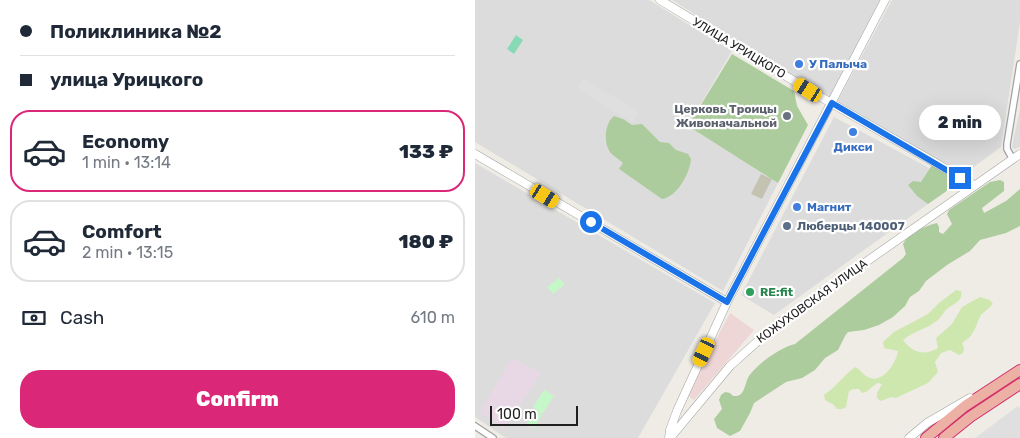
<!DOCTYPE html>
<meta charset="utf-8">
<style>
body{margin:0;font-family:Rubik,sans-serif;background:#f6f6f7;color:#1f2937;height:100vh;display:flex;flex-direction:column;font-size:19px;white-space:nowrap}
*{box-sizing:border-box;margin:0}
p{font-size:16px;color:#747a83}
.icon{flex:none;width:28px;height:28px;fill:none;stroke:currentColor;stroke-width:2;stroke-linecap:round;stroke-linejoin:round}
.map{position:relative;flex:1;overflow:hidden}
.panel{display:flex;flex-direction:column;background:#fff;width:475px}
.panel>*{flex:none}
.banner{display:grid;align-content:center;height:110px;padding:0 20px;background:#fff}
.scale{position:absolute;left:15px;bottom:12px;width:88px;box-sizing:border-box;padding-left:5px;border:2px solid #1f1f1f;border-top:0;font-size:14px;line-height:18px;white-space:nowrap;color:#1f1f1f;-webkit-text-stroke:4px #fff;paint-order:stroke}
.end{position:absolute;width:22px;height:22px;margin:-11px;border:6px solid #1a73e8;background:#fff;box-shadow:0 0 0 2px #fff}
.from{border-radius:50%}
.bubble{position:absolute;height:35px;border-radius:18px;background:#fff;box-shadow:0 5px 20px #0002;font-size:16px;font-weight:800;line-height:35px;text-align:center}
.car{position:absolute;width:15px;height:30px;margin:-15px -8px;border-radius:6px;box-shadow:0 0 4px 1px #0007;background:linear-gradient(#f5c518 24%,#345 0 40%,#f5c518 0 76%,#345 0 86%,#f5c518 0)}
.banner b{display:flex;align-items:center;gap:18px;height:48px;font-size:19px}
.banner b+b{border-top:1px solid #e0e1e3}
.banner i{width:12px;height:12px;background:#1f2937}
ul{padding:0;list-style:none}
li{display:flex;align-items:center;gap:15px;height:82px;margin:0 10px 8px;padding:0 10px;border:2px solid #e0e1e3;border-radius:20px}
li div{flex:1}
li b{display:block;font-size:19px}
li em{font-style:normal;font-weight:800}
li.selected{border-color:#db2777}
li>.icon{width:45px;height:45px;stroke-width:1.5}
.pay{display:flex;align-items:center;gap:12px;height:55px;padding:0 20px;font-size:19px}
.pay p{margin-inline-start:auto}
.button{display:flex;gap:10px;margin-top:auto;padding:10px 20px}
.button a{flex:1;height:58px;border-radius:20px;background:#db2777;color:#fff;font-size:20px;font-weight:800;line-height:58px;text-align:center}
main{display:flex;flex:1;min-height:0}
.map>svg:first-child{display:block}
</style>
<main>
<section class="panel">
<div class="banner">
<b><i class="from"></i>Поликлиника №2</b>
<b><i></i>улица Урицкого</b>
</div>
<ul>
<li class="selected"><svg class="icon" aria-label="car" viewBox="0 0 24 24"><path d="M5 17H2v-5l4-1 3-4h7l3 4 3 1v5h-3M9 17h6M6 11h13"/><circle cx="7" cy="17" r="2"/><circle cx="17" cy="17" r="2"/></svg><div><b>Economy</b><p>1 min · 13:14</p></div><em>133 ₽</em></li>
<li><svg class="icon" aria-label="car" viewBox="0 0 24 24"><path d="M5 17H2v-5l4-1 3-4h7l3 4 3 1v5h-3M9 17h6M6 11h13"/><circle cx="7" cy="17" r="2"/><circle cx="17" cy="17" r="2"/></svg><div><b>Comfort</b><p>2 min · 13:15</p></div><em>180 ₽</em></li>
</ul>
<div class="pay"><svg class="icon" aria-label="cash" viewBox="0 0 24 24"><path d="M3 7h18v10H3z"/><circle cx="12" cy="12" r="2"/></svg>Cash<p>610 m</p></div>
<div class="button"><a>Confirm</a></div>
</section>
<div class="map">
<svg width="545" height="438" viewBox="0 0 545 438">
<rect width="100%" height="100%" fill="#efece6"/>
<path fill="#dddcdc" d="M0,0h174l83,51 -44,75 90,57 -55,108 -248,-149z
M197,0h208l-50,99z
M417,0h128v22l-19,125 -37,27 -127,-72z
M545,109v38l-6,2 -2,-2z
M359,117l123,66 -183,132 -33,-20z
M0,163l240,140 -77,135h-132l-31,-21z"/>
<path fill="#efd6d6" d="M255,313l24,17 -60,70 -7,-5z"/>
<path fill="#e8d8e6" d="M37,358l29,15 -37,56 -24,-17z"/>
<path fill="#c4c3b2" d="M286,174l11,5 -10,20 -11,-5z"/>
<path fill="#cde7af" d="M481,290l5,1c2,10 -6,12 -13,17 -4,3 -6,8 -10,12 -11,9 -24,11 -35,20 10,13 21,16 35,8l-2,-10 16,-14 10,-17 18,-10 10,3 3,4c-3,4 -9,7 -12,11 -7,13 -5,19 -19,28l2,5 -1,5 -4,2 -9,-5 -9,3 -6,9 3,10 -10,11 -32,15 -5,-1 -10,4 -4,-3v-5l5,-9 -5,-1 -11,9 -4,1 -3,-4h-6l-4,2 -3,16 -4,2h-5l-3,-4 -9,-5 -1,-5c12,-8 20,-20 31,-28 6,3 8,8 13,10 14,8 29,-15 30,-26l-14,-3 -1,-6 11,-10 34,-18 11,-11z"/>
<path fill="#adcc9d" d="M257,54l62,37 3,15 11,19 -30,58 -90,-57z
M139,116l9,3 9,6 10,-1 18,18 9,1 7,7 12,4 3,5c-1,14 -14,38 -29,40l-43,-30 4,-6c-4,-4 -10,-7 -13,-11 -7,-10 -5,-29 4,-36z
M457,165l17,9 6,6 -4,8 -23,16 -11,-8 -9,-11 5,-4 8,1z
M525,180l4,2v9l-22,17 2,5 22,-12 14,-12v37l-14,7 -26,7 -10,11 -23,14 -21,16 -7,10 -9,6 -5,9 -12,11 -14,8 -15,5 -16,2 -3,4 -7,14 -13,8 -10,12 -13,8 -16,4 -32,21 -4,10 -10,18 -10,5 -13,-8 -3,-9 8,-10 -3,-9 2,-5 4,-3 5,1 3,3c4,0 5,0 8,-2 4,-4 5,-13 8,-18 8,-12 32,-29 46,-32l108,-86 3,-4 -3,-10c6,-11 22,-18 34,-21l2,4v5l4,2 9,-10 -5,-10 2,-4 41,-28z"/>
<path fill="#c6f7c8" d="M84,278l6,6 -12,10 -6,-7z
M69,390l10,6 -11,17 -3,-1 -1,1 3,2 -8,13 -7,-5 8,-13 2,2 1,-1 -5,-4z"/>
<path fill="#88dab7" d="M41,35l7,5 -9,14 -7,-5z"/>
<path fill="#dfdfdf" d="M108,78l56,34 -6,11 -56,-35z
M543,406l2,3v29h-45z"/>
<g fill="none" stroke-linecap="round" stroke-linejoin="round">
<defs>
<path id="minor" d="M537,158l-5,-9v-5l13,-80
M0,426l18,12"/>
<path id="tertiary" d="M185,0l159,96 155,89
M0,154l252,148
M194,438l1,-8 7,-19 50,-109 158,-302
M195,438l60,-72 46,-41 244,-171
M434,438l18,-15 43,-25"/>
<path id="trunk" d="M451,438l39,-32 55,-36
M469,438l26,-21 50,-33"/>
</defs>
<use href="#minor" stroke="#a3a3a3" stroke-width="8"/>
<use href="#tertiary" stroke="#a3a3a3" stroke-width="9"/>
<use href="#trunk" stroke="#d22f6d" stroke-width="12"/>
<use href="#minor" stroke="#fff" stroke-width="5.5"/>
<use href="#tertiary" stroke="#fff" stroke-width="8"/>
<use href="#trunk" stroke="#ecb0a4" stroke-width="10"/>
</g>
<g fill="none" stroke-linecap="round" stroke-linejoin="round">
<path stroke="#1a73e8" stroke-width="6" d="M116,222l136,80 105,-199 128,75"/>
</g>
<g fill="#3f7fe0" stroke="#fff" stroke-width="2">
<circle cx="324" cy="64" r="5"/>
<circle cx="378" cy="132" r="5"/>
<circle cx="322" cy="207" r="5"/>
</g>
<circle fill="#6b7280" stroke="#fff" stroke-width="2" cx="312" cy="116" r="5"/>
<circle fill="#5c6f8a" stroke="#fff" stroke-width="2" cx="312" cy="226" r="5"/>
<circle fill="#2e9e5b" stroke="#fff" stroke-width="2" cx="275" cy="292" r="5"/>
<g text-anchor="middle" stroke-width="4.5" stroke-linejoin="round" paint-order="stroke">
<g font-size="12" fill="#1f1f1f" stroke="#fff">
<text transform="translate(264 48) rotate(31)" y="4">УЛИЦА УРИЦКОГО</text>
<text transform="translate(337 301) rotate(-36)" y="4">КОЖУХОВСКАЯ УЛИЦА</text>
</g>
<g font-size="12" font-weight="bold" fill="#366cbe" stroke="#fff" text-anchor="start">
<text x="334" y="68">У Палыча</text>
<text x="378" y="151" text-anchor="middle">Дикси</text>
<text x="332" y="211">Магнит</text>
</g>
<g font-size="12" font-weight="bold" fill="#5b616d" stroke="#fff" text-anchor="end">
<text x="302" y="113">Церковь Троицы<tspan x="302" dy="14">Живоначальной</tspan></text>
</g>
<g font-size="12" font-weight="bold" fill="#4e5e75" stroke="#fff" text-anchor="start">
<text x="322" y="230">Люберцы 140007</text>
</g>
<g font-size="12" font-weight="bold" fill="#27864d" stroke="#fff" text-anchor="start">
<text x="285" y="296">RE:fit</text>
</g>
</g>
</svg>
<div class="scale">100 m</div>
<i class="end from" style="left:116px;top:222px"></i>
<i class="end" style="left:485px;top:178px"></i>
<div class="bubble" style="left:444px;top:105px;width:82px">2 min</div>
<i class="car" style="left:333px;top:90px;rotate:302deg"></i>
<i class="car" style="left:70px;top:196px;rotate:121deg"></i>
<i class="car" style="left:229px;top:352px;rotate:205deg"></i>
</div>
</main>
